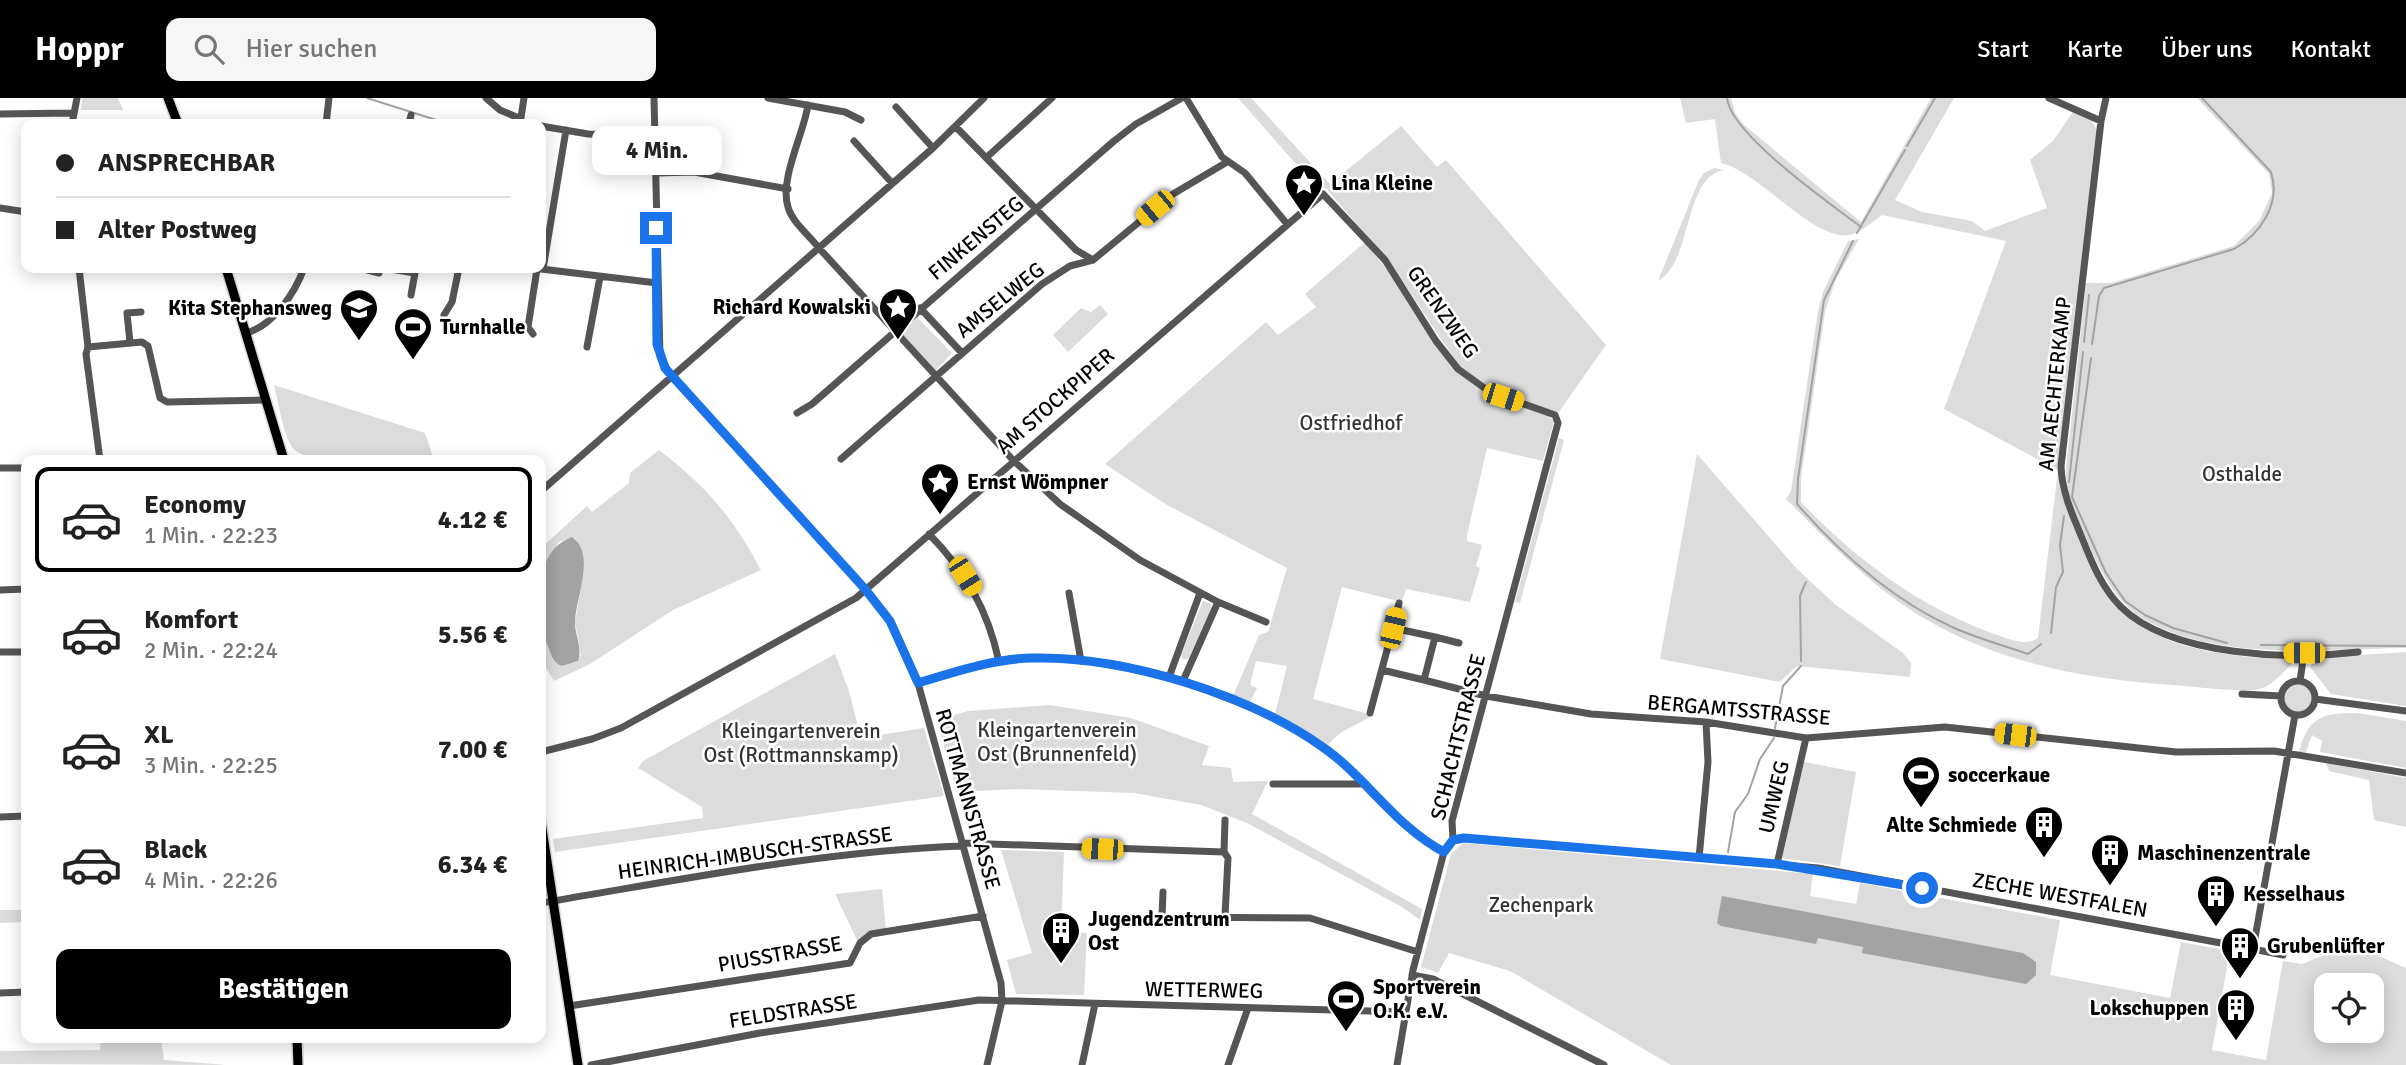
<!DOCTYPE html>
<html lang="de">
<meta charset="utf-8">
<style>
body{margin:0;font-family:Signika,sans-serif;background:#f6f6f6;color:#222;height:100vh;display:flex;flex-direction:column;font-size:26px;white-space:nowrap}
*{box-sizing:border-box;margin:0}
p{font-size:23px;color:#767676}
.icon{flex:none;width:38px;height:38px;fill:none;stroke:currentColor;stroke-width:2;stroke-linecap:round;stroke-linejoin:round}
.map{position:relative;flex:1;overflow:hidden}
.side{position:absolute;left:21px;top:357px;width:525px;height:588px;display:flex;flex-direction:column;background:#fff;border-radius:14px;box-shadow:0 4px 18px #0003}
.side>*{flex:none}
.guide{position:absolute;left:21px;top:21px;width:525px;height:154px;border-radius:14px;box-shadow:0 4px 18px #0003;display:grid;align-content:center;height:154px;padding:0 35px;background:#fff}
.buttons{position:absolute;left:2314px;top:875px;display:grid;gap:14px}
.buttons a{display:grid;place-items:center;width:70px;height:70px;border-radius:14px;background:#fff;box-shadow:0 4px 18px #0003;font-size:35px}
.end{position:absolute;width:32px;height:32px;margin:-16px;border:9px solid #1a73e8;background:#fff;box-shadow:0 0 0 4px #fff}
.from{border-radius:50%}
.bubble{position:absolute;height:49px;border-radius:14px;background:#fff;box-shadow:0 4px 18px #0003;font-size:23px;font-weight:700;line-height:49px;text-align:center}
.car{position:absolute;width:21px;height:42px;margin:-21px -10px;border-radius:9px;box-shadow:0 0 5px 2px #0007;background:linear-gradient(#f5c518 24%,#345 0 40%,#f5c518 0 76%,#345 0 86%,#f5c518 0)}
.guide b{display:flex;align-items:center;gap:24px;height:66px;font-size:26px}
.guide b+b{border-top:2px solid #e0e0e0}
.guide i{width:18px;height:18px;background:#222}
ul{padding:12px 0 0;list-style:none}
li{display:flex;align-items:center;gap:21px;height:105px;margin:0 14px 10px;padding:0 21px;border:4px solid transparent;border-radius:14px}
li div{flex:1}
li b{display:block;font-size:26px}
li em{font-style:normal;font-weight:700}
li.current{border-color:#000}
li>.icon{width:63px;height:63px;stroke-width:1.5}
.cta{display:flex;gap:14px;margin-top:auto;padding:14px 35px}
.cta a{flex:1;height:80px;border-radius:14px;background:#000;color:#fff;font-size:28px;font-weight:700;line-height:80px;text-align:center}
header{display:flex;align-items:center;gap:42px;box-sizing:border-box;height:98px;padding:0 35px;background:#000;color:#fff}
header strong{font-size:33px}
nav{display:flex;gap:38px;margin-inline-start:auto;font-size:24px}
.search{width:490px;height:63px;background:#f6f6f6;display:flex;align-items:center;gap:18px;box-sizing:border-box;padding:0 24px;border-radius:14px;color:#767676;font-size:26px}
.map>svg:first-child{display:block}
</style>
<header>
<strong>Hoppr</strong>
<div class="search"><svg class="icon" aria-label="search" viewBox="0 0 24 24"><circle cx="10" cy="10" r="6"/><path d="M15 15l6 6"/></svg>Hier suchen</div>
<nav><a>Start</a><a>Karte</a><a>Über uns</a><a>Kontakt</a></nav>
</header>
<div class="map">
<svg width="2406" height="967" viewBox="0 0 2406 967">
<rect width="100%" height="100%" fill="#fff"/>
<path fill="#dcdcdc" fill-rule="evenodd" d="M82,0h36l5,12h-42z
M1238,0h13l79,86 71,-58 36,41 9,-7 160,185 -48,68 -66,-24 -32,-22 -67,-100 -67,-79 -10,-1z
M1680,0h51l4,15 9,12 117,97 70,-124h23l-59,102 27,12 50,9 13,10 62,-23 -17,-48 23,-19 20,-29 18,8 6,10 -39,339c4,31 13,55 26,82 9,20 17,40 32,56 41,43 117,51 173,52l3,5c-8,7 -19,20 -29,24 -13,6 -73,-2 -90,-3 -86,-6 -171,-21 -246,-65 -54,-31 -98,-78 -141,-121l5,-8 27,-180 5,-19 25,-51 11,-2 -23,40 -11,32 -24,168v23c55,58 120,106 196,133 13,4 29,12 41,3l20,-168 -114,-61 62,-168 -124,-26c-9,6 -21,18 -33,20 -37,5 -89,-63 -128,-72l-6,-44 -29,4z
M2197,0h209v550c-81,1 -192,14 -264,-30 -26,-16 -43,-49 -55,-77 -10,-23 -21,-46 -21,-72l20,-186h25l123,-37 25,-25 13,-28 -3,-19z
M1714,70l10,2c-41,7 -31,92 -66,111l41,-101 5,-7z
M1365,144l37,46 32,56 23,28 32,23 58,20 7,6 -11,40 -56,-13 -20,87v6l15,4 -6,21 4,2 -10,34 -64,-13 -4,13 -60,-15 -29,112 60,16c-19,13 -30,12 -45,30l-53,-31 12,-48 -31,-5 -6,24 7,3 -7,14 -17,-6 26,-61 9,-3 19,-64 -120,-63 -62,-41 161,-142 12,13 38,-28 -11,-13z
M1100,207l8,9 -40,38 -15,-17 28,-27 10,4z
M917,219l35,36 -17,18 -35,-39z
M274,287l151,48 9,27c-24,0 -130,7 -142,-13 -10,-16 -13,-43 -18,-62z
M1559,340l5,2 -44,163 -5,-1z
M659,352c48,37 73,66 102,120l-88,40 -83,54 -36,17 -13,-22v-22c11,7 9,20 21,29l16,-5 3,-6 -6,-33 9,-51 -1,-17 -8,-16 -16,4 -18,29v-23l46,-42 5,6 37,-29 1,-10z
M1697,356l100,115 39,36 67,48 8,10 -1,14 -113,-11 -17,16 -120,-23z
M1203,503l8,3 1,6 -23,48 -6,2 -2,-5z
M2406,554v54l-75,-12 -21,-27 5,-9z
M835,556l14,37 12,47 63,-10 20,68 -389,56 -2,-13 150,-21 -1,-11 -64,-39 5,-7z
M2284 600a14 14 0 1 1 28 0a14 14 0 1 1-28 0Z
M1050,607l81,13 78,28 -7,19 29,3 2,14 35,-1 -16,33 170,95 -2,11 -18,-13 -155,-84 -46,-18 -67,-12 -115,-4 -62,3 -20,-72 31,-9z
M2358,615l48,8v47l-86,-16 2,-11 -10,-6 -6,17h-7c9,-36 24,-39 59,-39z
M1804,664l52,10 -16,94 -58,-8z
M2326,665l80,15v49l-32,-7 -5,-40 -40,-9z
M1463,745l350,31 -3,22 46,8 4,-21 200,37 -10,55 120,23 11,-56 49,9 -18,99 54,10 17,-99 19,3 49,-20 55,24v97h-735l-161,-94 -61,-18 -11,20 -17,-6 30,-113zM2326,887h45v46h-45z
M1001,752l63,2 -3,79 26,2 -3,62 -68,-1 -9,-34 25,-7z
M882,791l4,40 -15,2 -13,11 -23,-48z
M0,812h26v12l-26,1z
M101,940h60l3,22 63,5 -227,-1v-13l100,-1z"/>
<path fill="#a3a3a3" d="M572,439c25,18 3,61 3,86 0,12 8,27 3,38l-16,5c-14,-5 -10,-22 -21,-29 0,-35 -9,-85 31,-100z
M1722,798l301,57 13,9v13l-10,9 -164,-31 1,-6 -45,-9 -2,6 -95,-18 -4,-3z"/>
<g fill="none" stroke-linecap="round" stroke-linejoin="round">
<path stroke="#a3a3a3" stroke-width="2" d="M367,0l82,26
M1727,0c3,36 104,106 134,129
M1907,48l28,-48
M1857,135l48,-83
M1853,143l-29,59 -26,179 -1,25c43,49 96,96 155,123 24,11 50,18 76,27l13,-10
M2084,244l5,-47
M2092,246l7,-48 5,-8 130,-39c27,-15 47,-46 37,-77l-69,-74
M2091,260l-19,139 34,76 19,28 20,14 28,13 54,15
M2069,384l14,-130
M2051,535l5,-46 7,-15 -3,-27 4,-29
M2261,547l145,1
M1801,563l-1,-65 6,-14
M1775,630l8,-42 18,-20
M1728,754l7,-40 13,-18 12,-35 14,-21"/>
<defs>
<path id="major" d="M168,0l10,26
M226,170l58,192
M541,724l37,243
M297,940l1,27"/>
</defs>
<use href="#major" stroke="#dbdbdb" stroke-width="12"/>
<path stroke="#555" stroke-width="7" d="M486,0l14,12 21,9
M654,0l6,258 11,20 194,213 25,32 28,62 83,300 1,18 -15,64
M768,0l77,14 16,8
M1186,0l36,59 23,16 42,51
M2049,0l52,23
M2106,0l-5,23 -40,345c1,26 11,48 21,72 10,25 20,50 39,69 51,50 171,53 237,45
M808,7c-4,28 -29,75 -20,102 4,15 21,28 30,40l195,213 47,44 80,56 78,42 48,20
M896,9l37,41
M0,16l73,-1
M521,24l13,2
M72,26l5,-26
M326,26l3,-26
M409,26l2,-9
M520,26l4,-26
M541,28l47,8 67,2
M956,29l120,123 17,10
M854,43l38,42
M987,59l65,-59
M656,75l38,-1 94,17
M0,110l26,4
M79,170l9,79 -2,7 14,106
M360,170l19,5
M384,170l31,5 -4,22
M533,170l124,15
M543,171l23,-139
M920,210l42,45
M444,217l8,-13 7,-34
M246,235c27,-7 49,-40 58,-65
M533,236l-5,-7 9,-58
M130,245l-3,-30 14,-1
M88,249l54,-5 6,4 12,52 7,4 99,-2
M587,249l13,-70
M797,315l15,-9 302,-263 22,-17 46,-26
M841,361l201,-175 28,-18 23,-6 80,-66 54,-32
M0,370h26
M541,393l392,-343 51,-50
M929,436c37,38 59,76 70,128
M0,492l26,-1
M1069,495l12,68
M1200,495l-31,84 14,4 35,-79
M1393,530l6,-25
M1435,539l24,6
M0,554h26
M1382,572l42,10
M1183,583c50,20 108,38 149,73 37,32 68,76 112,98
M2300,583l4,-28
M2281 600a17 17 0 1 1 34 0a17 17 0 1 1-34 0Z
M918,585c36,-11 73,-23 111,-25 47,-3 95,9 140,19
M2242,596l39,2
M2315,601l91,12
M1370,615l23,-85 42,9 -11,43 62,16 105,18 115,8 100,16 139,-11 231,25 98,-1 132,22
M26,624v5
M541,654l51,-13 29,-11 235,-130 467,-404 62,66 51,81 22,28 32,23 65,23 3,8 -106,398 1,19
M1273,686h91
M0,719l26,-1
M1453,742l11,-2 354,30 435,81 42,-234
M962,745l262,9
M1699,760l9,-96 -2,-40
M1777,766l29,-126
M1163,794l-1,25 148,1 108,34
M541,805c139,-23 281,-52 422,-57
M1225,818l3,-58 -4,-6 1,-32
M2253,851l30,6
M1412,877l21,4 171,86
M0,895l26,-1
M569,908l281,-43 10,-20 11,-9 112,-18
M591,967l169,-32 219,-33 426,12
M1082,967l13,-61
M1228,967l20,-57
M1397,967l16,-95 31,-118 9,-12"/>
<use href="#major" stroke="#000" stroke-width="9"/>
</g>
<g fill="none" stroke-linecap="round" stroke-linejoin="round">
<path stroke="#1a73e8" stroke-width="9" d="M656,130l1,116 8,24 200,221 25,32 28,62c36,-11 75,-24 114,-25 93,-2 216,36 292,90 43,30 72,79 120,104l9,-12 11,-2 313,26 145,24"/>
</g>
<defs>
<symbol id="sight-pin" viewBox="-11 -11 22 30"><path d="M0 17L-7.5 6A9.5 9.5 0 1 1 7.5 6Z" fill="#000" stroke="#fff"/><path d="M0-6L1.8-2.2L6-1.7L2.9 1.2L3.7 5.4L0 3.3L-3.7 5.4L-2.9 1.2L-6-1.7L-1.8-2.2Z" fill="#fff"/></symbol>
<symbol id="school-pin" viewBox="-11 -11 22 30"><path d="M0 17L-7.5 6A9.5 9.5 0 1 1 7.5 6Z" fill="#000" stroke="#fff"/><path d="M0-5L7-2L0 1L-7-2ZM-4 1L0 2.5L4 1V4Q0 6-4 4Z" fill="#fff"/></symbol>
<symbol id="stadium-pin" viewBox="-11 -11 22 30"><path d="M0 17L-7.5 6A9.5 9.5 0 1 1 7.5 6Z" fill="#000" stroke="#fff"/><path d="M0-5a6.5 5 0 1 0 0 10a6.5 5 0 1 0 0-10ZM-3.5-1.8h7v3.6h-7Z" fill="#fff"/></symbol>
<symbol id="building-pin" viewBox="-11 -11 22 30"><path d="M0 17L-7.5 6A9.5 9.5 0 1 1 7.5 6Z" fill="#000" stroke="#fff"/><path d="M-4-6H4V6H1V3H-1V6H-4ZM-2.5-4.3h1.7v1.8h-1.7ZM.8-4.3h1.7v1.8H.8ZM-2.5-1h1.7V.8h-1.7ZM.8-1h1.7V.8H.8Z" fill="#fff"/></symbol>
</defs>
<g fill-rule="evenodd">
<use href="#sight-pin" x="1282" y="63" width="44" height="60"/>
<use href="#sight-pin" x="876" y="187" width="44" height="60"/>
<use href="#school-pin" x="337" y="188" width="44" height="60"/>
<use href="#stadium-pin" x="391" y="207" width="44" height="60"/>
<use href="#sight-pin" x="918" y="362" width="44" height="60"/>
<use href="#stadium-pin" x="1899" y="655" width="44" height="60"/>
<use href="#building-pin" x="2022" y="705" width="44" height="60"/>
<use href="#building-pin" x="2088" y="733" width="44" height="60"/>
<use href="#building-pin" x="2194" y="774" width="44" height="60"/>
<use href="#building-pin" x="1039" y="811" width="44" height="60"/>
<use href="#building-pin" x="2218" y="826" width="44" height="60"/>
<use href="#stadium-pin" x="1324" y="879" width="44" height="60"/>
<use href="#building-pin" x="2214" y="888" width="44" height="60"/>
</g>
<g text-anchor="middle" stroke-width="5" stroke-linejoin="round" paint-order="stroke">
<g font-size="21" font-weight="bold" fill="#000" stroke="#fff" text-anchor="start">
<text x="1331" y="92">Lina Kleine</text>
<text x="871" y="216" text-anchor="end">Richard Kowalski</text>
<text x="332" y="217" text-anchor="end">Kita Stephansweg</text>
<text x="440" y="236">Turnhalle</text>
<text x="967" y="391">Ernst Wömpner</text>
<text x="1948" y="684">soccerkaue</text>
<text x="2017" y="734" text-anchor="end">Alte Schmiede</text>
<text x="2137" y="762">Maschinenzentrale</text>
<text x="2243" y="803">Kesselhaus</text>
<text x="1088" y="828">Jugendzentrum<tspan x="1088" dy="24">Ost</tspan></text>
<text x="2267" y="855">Grubenlüfter</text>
<text x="1373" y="896">Sportverein<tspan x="1373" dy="24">O.K. e.V.</tspan></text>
<text x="2209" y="917" text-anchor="end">Lokschuppen</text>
</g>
<g font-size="21" fill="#000" stroke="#fff">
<text transform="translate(976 140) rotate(-40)" y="7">FINKENSTEG</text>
<text transform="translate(1000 202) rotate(-39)" y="7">AMSELWEG</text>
<text transform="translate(1443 214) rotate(55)" y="7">GRENZWEG</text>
<text transform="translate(2055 286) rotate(-84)" y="7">AM AECHTERKAMP</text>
<text transform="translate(1055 303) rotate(-41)" y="7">AM STOCKPIPER</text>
<text transform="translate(1739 612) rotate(5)" y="7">BERGAMTSSTRASSE</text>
<text transform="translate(1458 639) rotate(-76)" y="7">SCHACHTSTRASSE</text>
<text transform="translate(1774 699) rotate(-77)" y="7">UMWEG</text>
<text transform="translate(968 701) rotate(74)" y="7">ROTTMANNSTRASSE</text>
<text transform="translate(755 755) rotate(-8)" y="7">HEINRICH-IMBUSCH-STRASSE</text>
<text transform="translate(2060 797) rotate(10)" y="7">ZECHE WESTFALEN</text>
<text transform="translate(780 856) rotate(-10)" y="7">PIUSSTRASSE</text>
<text transform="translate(1204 892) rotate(1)" y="7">WETTERWEG</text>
<text transform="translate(793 913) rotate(-9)" y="7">FELDSTRASSE</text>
</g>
<g font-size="21" fill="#333" stroke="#fff">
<text x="1351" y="332">Ostfriedhof</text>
<text x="2242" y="383">Osthalde</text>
<text x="1057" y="639">Kleingartenverein<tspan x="1057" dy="24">Ost (Brunnenfeld)</tspan></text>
<text x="801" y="640">Kleingartenverein<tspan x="801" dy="24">Ost (Rottmannskamp)</tspan></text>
<text x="1541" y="814">Zechenpark</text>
</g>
</g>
</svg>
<div class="buttons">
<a><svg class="icon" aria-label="locate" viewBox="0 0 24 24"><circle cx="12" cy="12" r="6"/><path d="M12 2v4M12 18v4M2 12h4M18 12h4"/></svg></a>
</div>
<i class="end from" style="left:1922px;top:790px"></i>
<i class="end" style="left:656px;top:130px"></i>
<div class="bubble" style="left:592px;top:28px;width:130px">4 Min.</div>
<i class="car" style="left:1155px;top:110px;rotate:230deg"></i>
<i class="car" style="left:1503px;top:299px;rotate:108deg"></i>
<i class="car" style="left:965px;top:478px;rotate:148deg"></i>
<i class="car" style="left:1393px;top:530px;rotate:13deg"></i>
<i class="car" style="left:2304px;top:555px;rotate:270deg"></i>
<i class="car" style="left:2015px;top:637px;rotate:277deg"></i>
<i class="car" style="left:1102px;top:751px;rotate:272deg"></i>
<div class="guide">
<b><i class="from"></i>ANSPRECHBAR</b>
<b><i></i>Alter Postweg</b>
</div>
<section class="side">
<ul>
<li class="current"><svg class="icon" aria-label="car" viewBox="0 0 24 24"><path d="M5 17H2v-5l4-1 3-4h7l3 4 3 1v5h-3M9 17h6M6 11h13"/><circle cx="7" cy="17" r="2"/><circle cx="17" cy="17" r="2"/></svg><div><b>Economy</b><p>1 Min. · 22:23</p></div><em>4.12 €</em></li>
<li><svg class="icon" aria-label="car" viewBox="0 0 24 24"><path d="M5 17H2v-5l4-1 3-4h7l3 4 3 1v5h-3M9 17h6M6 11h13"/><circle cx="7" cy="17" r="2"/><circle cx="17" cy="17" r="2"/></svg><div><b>Komfort</b><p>2 Min. · 22:24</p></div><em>5.56 €</em></li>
<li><svg class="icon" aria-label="car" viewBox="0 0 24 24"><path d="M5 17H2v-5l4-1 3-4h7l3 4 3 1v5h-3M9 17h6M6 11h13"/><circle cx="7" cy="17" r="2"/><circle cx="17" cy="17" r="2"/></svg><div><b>XL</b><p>3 Min. · 22:25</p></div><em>7.00 €</em></li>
<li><svg class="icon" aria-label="car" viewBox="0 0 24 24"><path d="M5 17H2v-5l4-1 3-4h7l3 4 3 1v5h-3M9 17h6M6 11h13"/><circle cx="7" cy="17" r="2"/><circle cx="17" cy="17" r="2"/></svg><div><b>Black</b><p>4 Min. · 22:26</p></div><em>6.34 €</em></li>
</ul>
<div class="cta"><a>Bestätigen</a></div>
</section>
</div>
